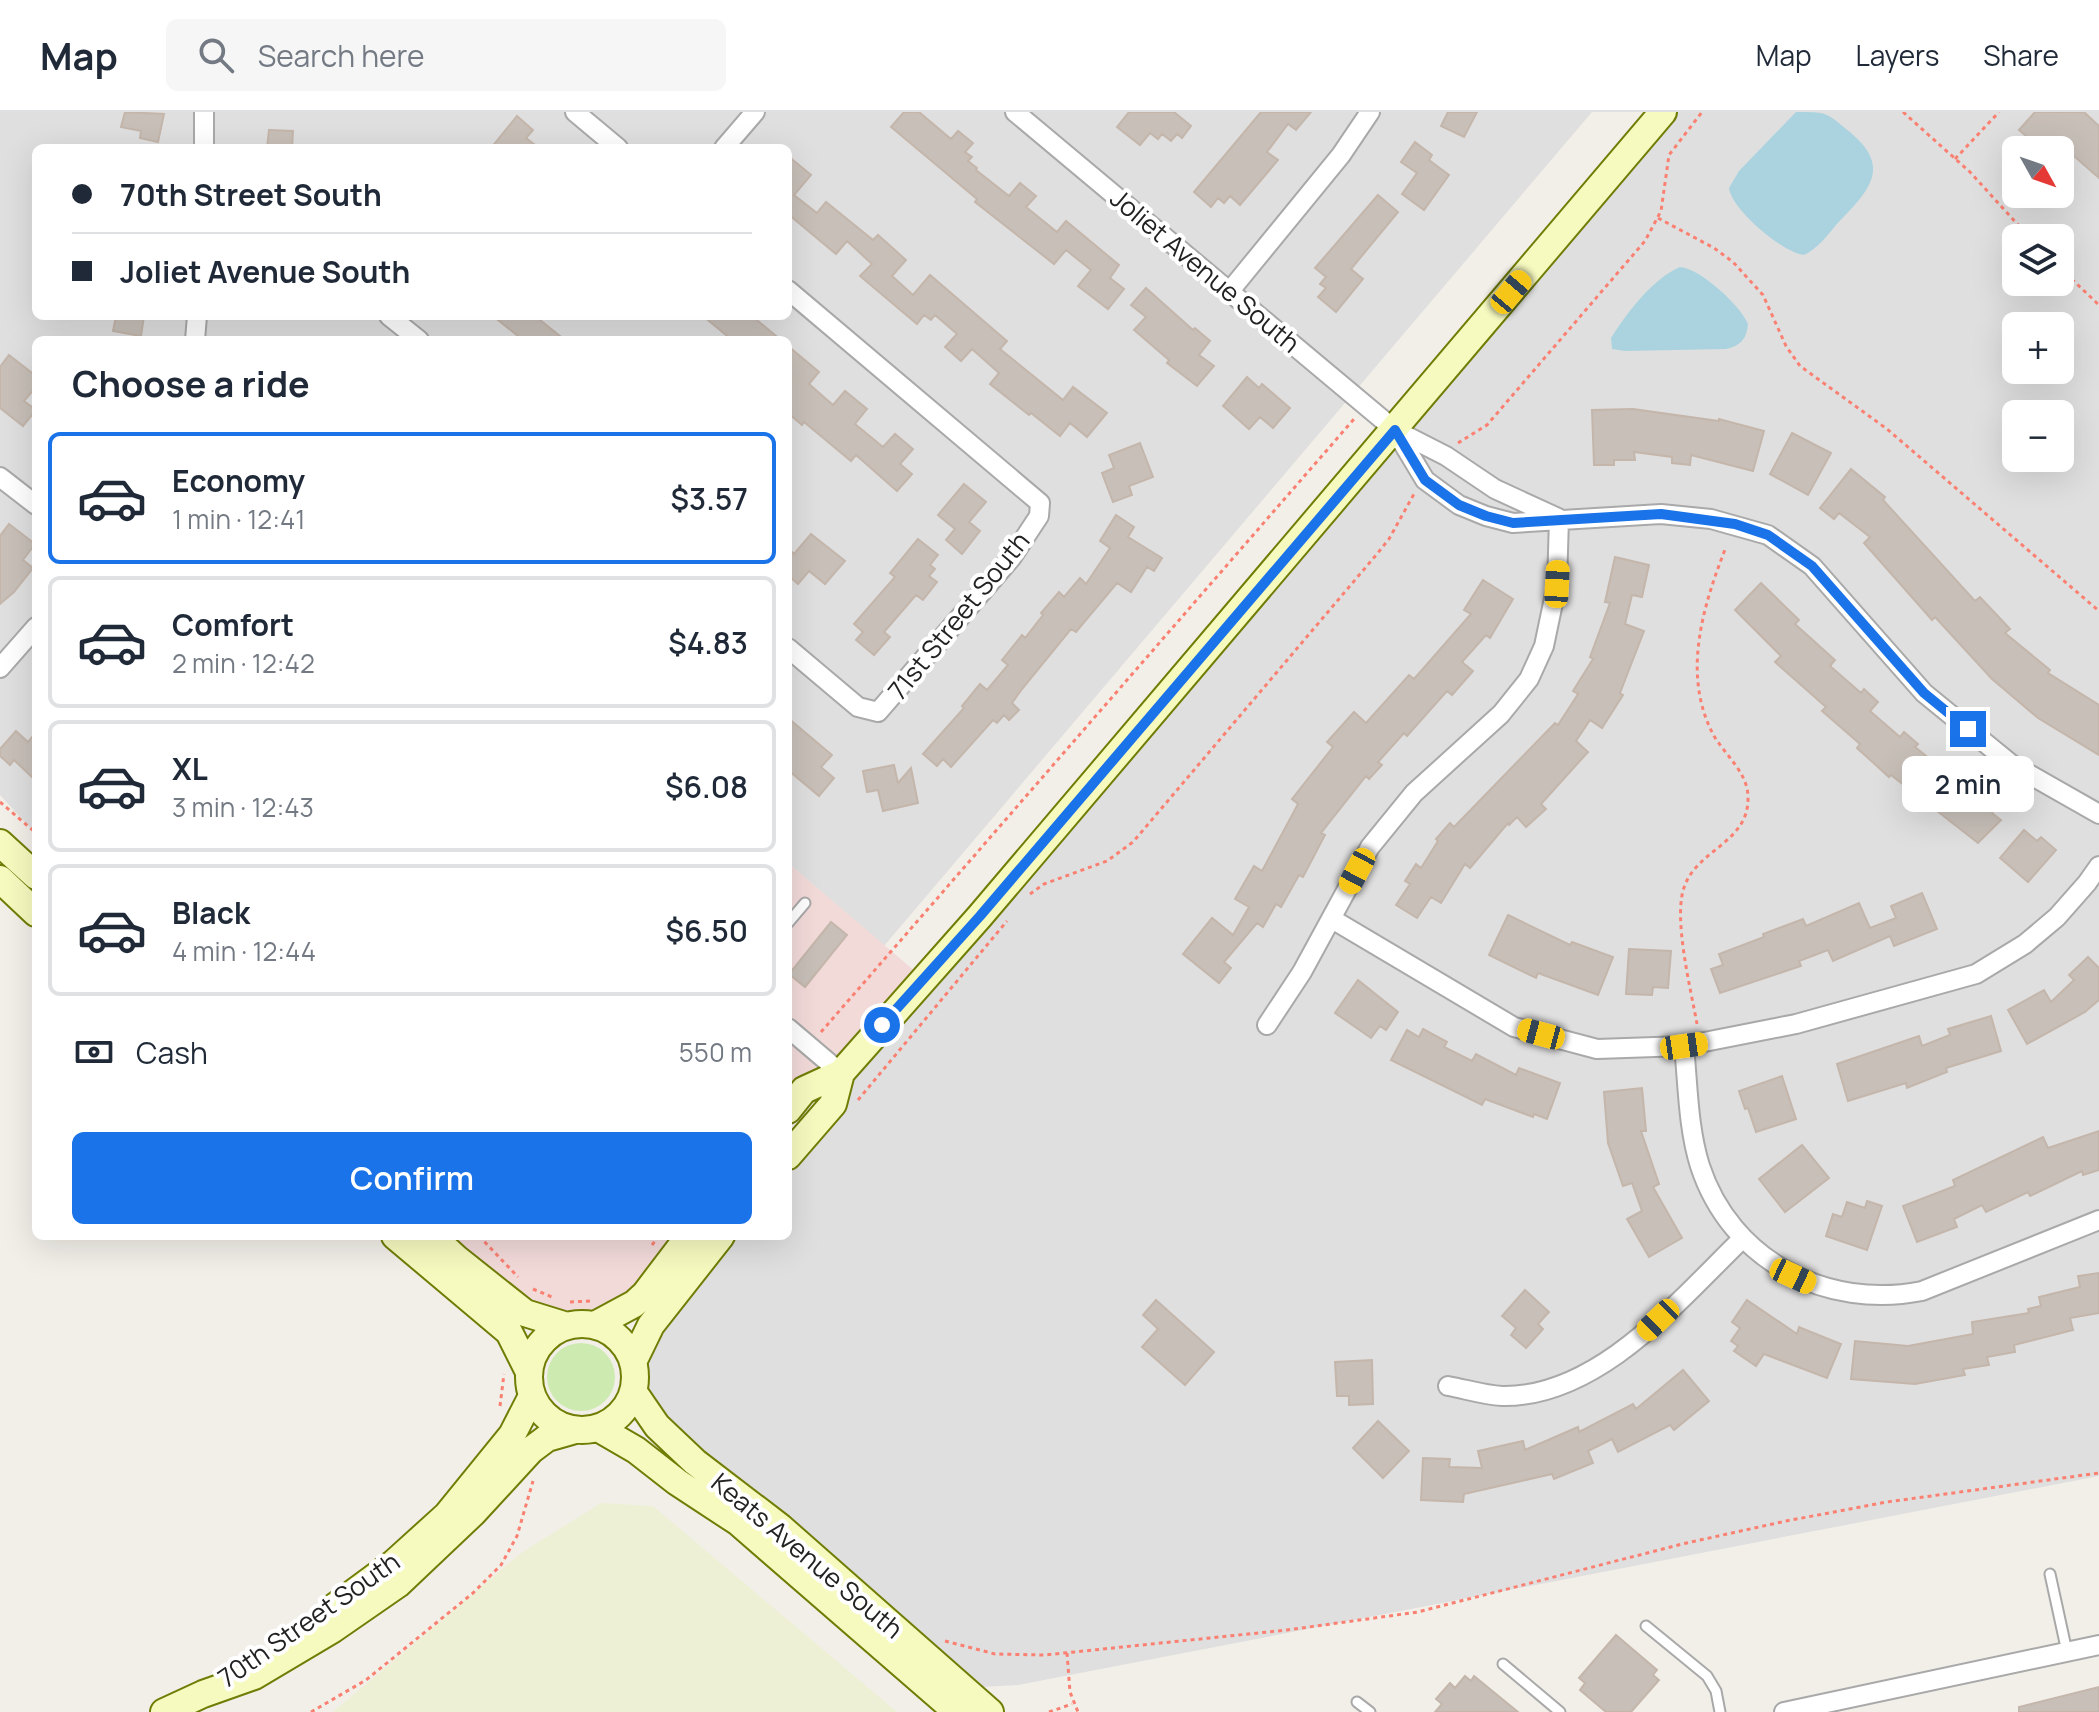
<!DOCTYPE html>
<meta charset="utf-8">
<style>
body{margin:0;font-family:Manrope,sans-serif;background:#f6f6f7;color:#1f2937;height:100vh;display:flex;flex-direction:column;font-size:30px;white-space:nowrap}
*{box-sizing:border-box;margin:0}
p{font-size:26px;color:#747a83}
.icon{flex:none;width:44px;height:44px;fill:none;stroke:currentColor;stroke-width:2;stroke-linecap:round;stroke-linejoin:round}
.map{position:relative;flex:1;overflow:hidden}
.sheet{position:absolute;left:32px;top:224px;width:760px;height:904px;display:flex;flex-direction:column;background:#fff;border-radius:12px;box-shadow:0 8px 32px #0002}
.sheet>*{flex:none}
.guide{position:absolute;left:32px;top:32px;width:760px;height:176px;border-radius:12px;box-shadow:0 8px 32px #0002;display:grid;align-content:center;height:176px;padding:0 40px;background:#fff}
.needle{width:52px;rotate:130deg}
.tools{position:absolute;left:2002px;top:24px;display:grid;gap:16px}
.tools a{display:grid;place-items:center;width:72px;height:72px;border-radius:12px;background:#fff;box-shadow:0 8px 32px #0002;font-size:40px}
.end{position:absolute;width:36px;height:36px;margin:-18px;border:10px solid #1a73e8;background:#fff;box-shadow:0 0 0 4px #fff}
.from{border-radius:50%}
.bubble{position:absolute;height:56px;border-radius:12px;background:#fff;box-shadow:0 8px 32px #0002;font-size:26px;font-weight:600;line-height:56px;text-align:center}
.car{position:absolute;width:24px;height:48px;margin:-24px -12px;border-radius:10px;box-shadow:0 0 6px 2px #0007;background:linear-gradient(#f5c518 24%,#345 0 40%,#f5c518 0 76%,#345 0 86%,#f5c518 0)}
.guide b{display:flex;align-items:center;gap:28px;height:76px;font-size:30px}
.guide b+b{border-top:2px solid #e0e1e3}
.guide i{width:20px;height:20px;background:#1f2937}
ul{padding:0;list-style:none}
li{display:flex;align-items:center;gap:24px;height:132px;margin:0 16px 12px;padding:0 24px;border:4px solid #e0e1e3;border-radius:12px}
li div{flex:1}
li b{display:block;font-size:30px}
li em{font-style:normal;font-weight:600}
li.selected{border-color:#1a73e8}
li>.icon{width:72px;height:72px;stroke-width:1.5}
h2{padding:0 40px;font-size:36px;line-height:96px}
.pay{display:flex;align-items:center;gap:20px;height:88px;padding:0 40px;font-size:30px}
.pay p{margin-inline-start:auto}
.button{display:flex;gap:16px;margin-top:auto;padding:16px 40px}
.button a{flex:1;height:92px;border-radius:12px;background:#1a73e8;color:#fff;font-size:32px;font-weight:600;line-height:92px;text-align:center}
header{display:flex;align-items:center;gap:48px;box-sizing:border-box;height:112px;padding:0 40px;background:#fff;border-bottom:2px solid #e0e1e3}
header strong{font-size:38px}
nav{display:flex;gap:44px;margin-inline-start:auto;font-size:28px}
.search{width:560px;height:72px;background:#f6f6f7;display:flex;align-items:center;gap:20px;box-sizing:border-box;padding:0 28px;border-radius:12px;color:#747a83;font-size:30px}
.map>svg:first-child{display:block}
</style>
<header>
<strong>Map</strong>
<div class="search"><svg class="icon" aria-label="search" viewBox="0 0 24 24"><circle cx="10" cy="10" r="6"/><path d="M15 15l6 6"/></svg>Search here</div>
<nav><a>Map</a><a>Layers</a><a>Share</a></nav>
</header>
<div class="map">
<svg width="2099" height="1600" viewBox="0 0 2099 1600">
<rect width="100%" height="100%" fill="#f2efe9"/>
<path fill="#e0dfdf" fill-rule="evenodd" d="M0,0h1592l-708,834 -96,-83v-523h-752v494l-36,-39zM36,36h752v168h-752z
M1663,0h436v1364l-1081,209 -55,3 -330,-297v-29l88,-126h67v-80l53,-83zM2016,38h44v44h-44zM2016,126h44v44h-44zM2016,214h44v44h-44zM2016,302h44v44h-44z"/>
<path fill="#f2dad9" d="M788,751l135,115 -135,132z
M432,1124h257l-94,89 -28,1z"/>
<path fill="#eef0d5" d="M601,1391l52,3 244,206h-564l188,-159z"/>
<path fill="#cdebb0" d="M547 1265a34 34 0 1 1 68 0a34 34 0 1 1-68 0Z"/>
<path fill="#aad3df" d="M1796,0c33,0 29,0 55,21 43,36 15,60 -15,92 -9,11 -19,24 -32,30 -21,-2 -73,-46 -75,-67l10,-17z
M1680,155c21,2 60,38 68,57 -1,15 -8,22 -22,25l-101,2 -13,-2 -1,-11c16,-25 41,-59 69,-71z"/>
<path fill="#c7bfb8" stroke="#c4b6ab" stroke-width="2" d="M125,0l39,2 -6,28 -18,-4 1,-7 -20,-4z
M904,0h15l32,27 7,-8 15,12 -8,9 7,5 -4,4 9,7 -1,2 33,26 11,-13 16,13 -10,11 31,25 9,-11 53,44 -9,13 14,11 -16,20 -30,-23 13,-16 -25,-20 -12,14 -79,-62 2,-3 -86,-72z
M1129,0h45l17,14 -9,12 -5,-4 -6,7 -9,-7 -4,5 -8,-6 -10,12 -23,-18z
M1261,0h50l-15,18 -8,-6 -21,28 11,8 -38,45 -10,-9 -6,7 -6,-5 -7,9 -17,-15z
M1448,0h29l-13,25 -23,-11z
M2035,0h49l15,14v52l-32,-28h-25l-23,-20z
M517,4l16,14 -7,8 13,10h-48z
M269,18l24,1 -1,17h-25z
M1415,30l17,13 -3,5 20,15 -25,35 -22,-16 15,-21 -16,-11z
M788,44l23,19 -17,20 23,18 9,-11 47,38 5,-5 28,25 -14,16 21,19 17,-20 77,66 -7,8 63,51 10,-13 34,26 -20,24 -17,-14 -10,13 -29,-23 -2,2 -39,-31 9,-11 -27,-24 -11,12 -16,-14 12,-13 -22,-19 -4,5 -7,-5 -7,9 -57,-48 12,-12 -25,-23 -11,13 -48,-40z
M1378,83l20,17 -47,57 12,10 -27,33 -18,-15 8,-9 -6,-4 6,-7 -11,-9z
M1146,176l47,42 2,-2 15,13 -11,14 15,11 -17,20 -30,-23 2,-3 -35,-30 12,-13 -15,-12z
M116,204h28l-3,20 -28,-5z
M493,204h42l30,24h-42z
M703,204h49l29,24h-49z
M788,234l31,26 -10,12 24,21 12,-14 22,18 -12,15 28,23 12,-13 18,15 -13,15 12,10 -15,17 -41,-36 -5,6 -47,-39 -2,3 -14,-12z
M9,243l27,21v11l-12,14 12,9 -13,16 -23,-18v-41z
M1247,265l12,11 3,-4 28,24 -17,20 -13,-11 -11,12 -26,-23z
M1633,297l86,12v-2l45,12 -11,40 -62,-16 -1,10 -18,-2v-6l-38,-5 1,8h-21v5h-20l-2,-55z
M1792,321l39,20 -23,42 -38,-21z
M1140,331l13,34 -24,9 3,9 -19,7 -11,-29 12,-5 -5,-13z
M1851,357l34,28 -2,3 92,101 5,-4 30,32 -5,4 45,37 -2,3 51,32v50l-61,-37 -46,-39 -57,-62 -3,3 -68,-77 6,-6 -31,-24 -5,6 -14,-11z
M964,372l22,18 -17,20 11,9 -18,23 -16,-14 9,-11 -17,-14z
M1116,403l18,12 -6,10 34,21 -8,13 -7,-4 -16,25 -14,-9 -41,49 -5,-3 -49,60 -10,14 7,7 -10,10 -5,-5 -7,8 -4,-3 -42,47 -8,-8 -6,7 -14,-12 41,-46 -2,-2 18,-22 7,6 21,-25 -6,-5 20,-25 3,3 18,-23 -2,-2 18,-21 5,5 16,-19 6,6 24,-36 -10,-7z
M9,412l26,20 -12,16 10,8 -19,24 -14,12v-68z
M811,422l34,27 -20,23 -16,-13 -11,13 -10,-9v-27l6,6z
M918,427l20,16 -8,10 5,4 -6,7 8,6 -14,18 -7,-5 -32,37 6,5 -16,18 -18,-15 7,-8 -9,-8 41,-47 -5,-4z
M1615,445l34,8 -7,32 -10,-2 -7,29 19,7 -24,62 3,2 -21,33 -12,-8 -14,21 12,11 -47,52 5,5 -20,18 -9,-10 -8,8 -1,-2 -38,45 -5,-4 -24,39 -10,-6 -14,21 -21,-13 14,-21 -5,-3 11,-17 5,4 17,-27 -2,-2 14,-16 4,4 101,-104 3,2 20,-31 -5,-3 20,-32 -3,-2 20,-54 -5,-1z
M1483,468l30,19 -23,39 -4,-3 -24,27 11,9 -21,24 -5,-4 -40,45 -3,-3 -26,29 4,3 -13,14 -3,-3 -45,57 4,2 -22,42 -4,-2 -18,32 -5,-3 -13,23 -6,-4 -33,39 7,6 -12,15 -36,-29 29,-36 21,17 16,-28 -14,-8 19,-33 8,5 36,-67 -6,-5 41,-52 -6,-5 27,-30 12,11 43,-48 5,4 57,-65 -7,-4z
M1761,471l38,37 -4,4 40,36 -5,6 31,27 3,-4 14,13 -8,9 30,26 4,-5 14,12 -3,3 57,46 2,-3 22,18 -4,5 9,7 -23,23 -87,-68 -2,2 -32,-29 3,-4 -38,-33 4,-4 -51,-45 6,-6 -46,-46z
M788,606l44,37 -11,12 13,11 -15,18 -31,-26z
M16,619l12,11 8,-10v49l-22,-21 -4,5 -10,-9v-7z
M894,653l4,18 13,-15 7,35 -35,8 -5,-21 -11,2 -4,-21z
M2024,718l13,11 4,-4 15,13 -28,32 -28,-24z
M1922,781l15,36 -43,17 -4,-10 -57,25 -5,-11 -29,11 2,5 -81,27 -9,-24 12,-4 -4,-11 45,-17 -1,-3 40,-15 3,7 53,-23 11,25 26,-10 -5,-12z
M1508,803l62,30 2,-3 41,15 -15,38 -60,-22 -2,5 -47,-23z
M831,810l16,13 -42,52 -16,-13z
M1629,837l42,2 -3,37 -15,-1 -1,8 -26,-1z
M2088,845l11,11v32l-14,12 -58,32 -19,-34 36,-20 7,12 23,-22 -5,-5z
M1358,868l40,32 -12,18 -6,-4 -9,12 -36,-25z
M1991,904l10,35 -55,17 1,4 -40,16 -1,-5 -58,18 -11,-37 82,-28 3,10 28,-11 -2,-6z
M1423,917l24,13 -3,5 28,14 4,-7 40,21 3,-7 41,15 -13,36 -13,-5 -1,3 -48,-18 -3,6 -91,-45 16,-30 12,7z
M1782,964l14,43 -40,13 -8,-24 -3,1 -6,-18z
M1642,976l4,43h-5l18,53 -6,3 29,51 -33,19 -22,-38 15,-8 -10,-28 -9,3 -15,-43 -4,-51z
M2099,1019v39l-16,5 -1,-4 -52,25 -2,-4 -42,20 -4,-7 -28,14 3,8 -40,15 -14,-36 52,-20 -2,-6 90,-43 5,11z
M1802,1033l27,33 -44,34 -26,-33z
M1867,1089l15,5 -15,44 -41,-14 7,-22 9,3 5,-15 18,6z
M2099,1161v40l-29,5 3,12 -59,15 1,7 -28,5 2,8 -26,4 2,6 -50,9 -64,-5 4,-38 53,5 65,-12 -1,-12 57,-9 -1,-4 13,-3 -2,-9 41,-10 -2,-11z
M1525,1178l24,22 -11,12 5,5 -17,19 -15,-13 5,-7 -14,-12z
M1156,1188l58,52 -29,33 -43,-38 16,-18 -15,-14z
M1747,1188l50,34 2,-7 42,17 -14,34 -63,-24 -8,12 -22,-15 4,-5 -7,-5 9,-13 -8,-6z
M1372,1248l1,44 -24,1v-9h-12l-2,-34z
M1683,1258l26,31 -35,29 -4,-5 -52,27 -6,-13 -24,12 5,12 -39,16 -2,-5 -88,20 -1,8 -42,-2 2,-42 27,1 -1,8 33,1 -4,-17 45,-10 2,9 53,-23 1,5 54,-28 3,5z
M1378,1309l31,30 -26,27 -30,-30z
M1616,1523l41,35 -4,5 6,5 -28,32h-25l-26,-22 5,-7 -6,-5z
M1465,1564l6,5 3,-5 44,36h-83l7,-8 -6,-5 14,-16 5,5z
M2099,1575v25h-80v-5z"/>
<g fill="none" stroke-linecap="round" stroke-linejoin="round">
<defs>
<path id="lane" d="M788,811l17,-20
M2050,1462l17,78
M1646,1514l61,50 9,15 4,21
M1503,1552l57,48
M1357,1590l13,10"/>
<path id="street" d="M575,0l43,36
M1015,0l380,318 51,26 49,33 63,29
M204,36v-36
M724,36l31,-36
M788,178l252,213 -1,13 -27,41 -134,155 -20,-5 -70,-59
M1229,180l112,-137 29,-43
M389,204l30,24
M195,228l2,-24
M1395,318l30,50 34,25 27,11 27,7 148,-9 50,5 57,16 44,31 112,127 87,71 88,50
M0,365l36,28
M0,556l36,-41
M1332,807l182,108 83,22 87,-3 112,-22 180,-50 49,-30 32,-27 30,-34 12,-17
M1267,913l35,-53 68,-125 44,-54 87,-79 28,-35 15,-33 13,-62 2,-65
M788,916l53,45
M1684,934c4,40 4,82 16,120 31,95 127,144 222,125l177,-71
M1448,1274c17,3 36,9 54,10 96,2 177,-96 240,-157
M1784,1600l315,-67"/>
<path id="secondary" d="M0,731l36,33
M0,767l36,34
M788,998l16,-20 37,-17 139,-157 683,-804
M788,1044l45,-52 8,-31
M395,1124l114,96 20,40
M432,1124l25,23 68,54 42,13
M529 1265a53 53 0 1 1 106 0a53 53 0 1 1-106 0Z
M595,1213l39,-21 11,-10 44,-58
M633,1250l18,-37 70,-89
M633,1279l24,35 38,36 85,65 210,185
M598,1316l38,22 41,32 61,40 219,190
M333,1496l61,-45 53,-48 65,-80 20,-39
M164,1600l39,-18 51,-18 79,-47 65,-45 75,-71 58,-63 16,-12 28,-8"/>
</defs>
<use href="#lane" stroke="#a9a9a9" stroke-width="13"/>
<use href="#street" stroke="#a9a9a9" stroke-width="22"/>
<use href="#secondary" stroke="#707d05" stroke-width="30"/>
<path stroke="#fa8072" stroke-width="3" stroke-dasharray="4 4" stroke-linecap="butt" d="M1903,0l67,60 60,66
M1955,47l44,-47
M1658,106l56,30 19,14 30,33 23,51 14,20 87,63 212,182
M2060,156l39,37
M1458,331l29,-18 158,-184 16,-30 8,-56 33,-43
M0,690l36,31
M1030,782l14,-10 63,-23 26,-19 244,-288 12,-15 25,-45
M1697,912c-6,-34 -25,-109 -12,-139 13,-35 63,-43 63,-86 1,-25 -22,-43 -34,-63 -33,-61 -11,-130 12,-189
M821,920l533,-613
M858,988l149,-179
M479,1124l39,41
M652,1133l7,-9
M533,1177l19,8
M570,1190l21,-1
M500,1294l4,-32
M945,1529l50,13 50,1 242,-25 131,-18 264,-68 104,-23 101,-19 212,-29
M1067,1541l3,39 8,20
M311,1600l55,-32 107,-87 28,-28 16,-29 16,-55
M1049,1600l23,-8"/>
<use href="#lane" stroke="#fff" stroke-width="9"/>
<use href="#street" stroke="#fff" stroke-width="18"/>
<use href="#secondary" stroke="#f7fabf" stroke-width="26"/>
</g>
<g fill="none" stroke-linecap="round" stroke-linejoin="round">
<path stroke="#1a73e8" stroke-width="10" d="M882,913l98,-109 415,-486 30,50 34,25 27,11 27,7 148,-9 74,10 33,11 44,31 112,127 44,36"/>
</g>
<g text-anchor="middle" stroke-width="8" stroke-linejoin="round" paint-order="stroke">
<g font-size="26" fill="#222" stroke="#fff">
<text transform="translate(1205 159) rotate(40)" y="9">Joliet Avenue South</text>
<text transform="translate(959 504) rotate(-51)" y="9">71st Street South</text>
<text transform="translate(807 1444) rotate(40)" y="9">Keats Avenue South</text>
<text transform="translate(309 1508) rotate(-35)" y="9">70th Street South</text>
</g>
</g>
</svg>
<div class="tools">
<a><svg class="needle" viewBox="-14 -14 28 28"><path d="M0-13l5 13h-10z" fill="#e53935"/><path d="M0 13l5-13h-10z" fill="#747a83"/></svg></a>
<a><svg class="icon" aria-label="layers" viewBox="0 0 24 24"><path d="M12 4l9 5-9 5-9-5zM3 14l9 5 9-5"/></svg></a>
<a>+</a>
<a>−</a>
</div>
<i class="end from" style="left:882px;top:913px"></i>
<i class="end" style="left:1968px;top:617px"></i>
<div class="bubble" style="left:1902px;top:644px;width:132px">2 min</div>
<i class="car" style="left:1511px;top:180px;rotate:40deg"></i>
<i class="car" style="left:1557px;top:472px;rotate:3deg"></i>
<i class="car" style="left:1357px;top:759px;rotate:208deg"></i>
<i class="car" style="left:1541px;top:922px;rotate:285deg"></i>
<i class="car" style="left:1684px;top:934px;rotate:82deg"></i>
<i class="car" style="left:1793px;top:1164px;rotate:115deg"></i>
<i class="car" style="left:1658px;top:1208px;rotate:226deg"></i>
<div class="guide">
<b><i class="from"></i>70th Street South</b>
<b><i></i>Joliet Avenue South</b>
</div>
<section class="sheet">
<h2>Choose a ride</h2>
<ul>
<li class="selected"><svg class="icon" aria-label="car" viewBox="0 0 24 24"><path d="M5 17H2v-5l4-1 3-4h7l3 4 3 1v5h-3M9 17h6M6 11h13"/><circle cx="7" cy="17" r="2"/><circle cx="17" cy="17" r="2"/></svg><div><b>Economy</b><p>1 min · 12:41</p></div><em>$3.57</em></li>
<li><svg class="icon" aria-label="car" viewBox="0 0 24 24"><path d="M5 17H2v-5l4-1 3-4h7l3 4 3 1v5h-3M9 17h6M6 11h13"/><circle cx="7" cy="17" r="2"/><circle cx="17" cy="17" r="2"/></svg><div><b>Comfort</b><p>2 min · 12:42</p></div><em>$4.83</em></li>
<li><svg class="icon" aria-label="car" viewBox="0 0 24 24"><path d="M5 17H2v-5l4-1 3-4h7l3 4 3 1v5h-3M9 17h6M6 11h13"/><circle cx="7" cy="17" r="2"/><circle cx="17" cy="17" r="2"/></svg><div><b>XL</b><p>3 min · 12:43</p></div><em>$6.08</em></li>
<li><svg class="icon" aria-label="car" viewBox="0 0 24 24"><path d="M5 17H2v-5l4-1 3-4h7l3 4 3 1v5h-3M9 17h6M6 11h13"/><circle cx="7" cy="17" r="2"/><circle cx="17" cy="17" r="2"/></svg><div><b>Black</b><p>4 min · 12:44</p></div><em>$6.50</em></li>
</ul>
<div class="pay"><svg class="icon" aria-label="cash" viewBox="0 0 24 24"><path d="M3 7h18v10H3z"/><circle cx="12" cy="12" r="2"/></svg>Cash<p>550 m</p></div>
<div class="button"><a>Confirm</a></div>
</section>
</div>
